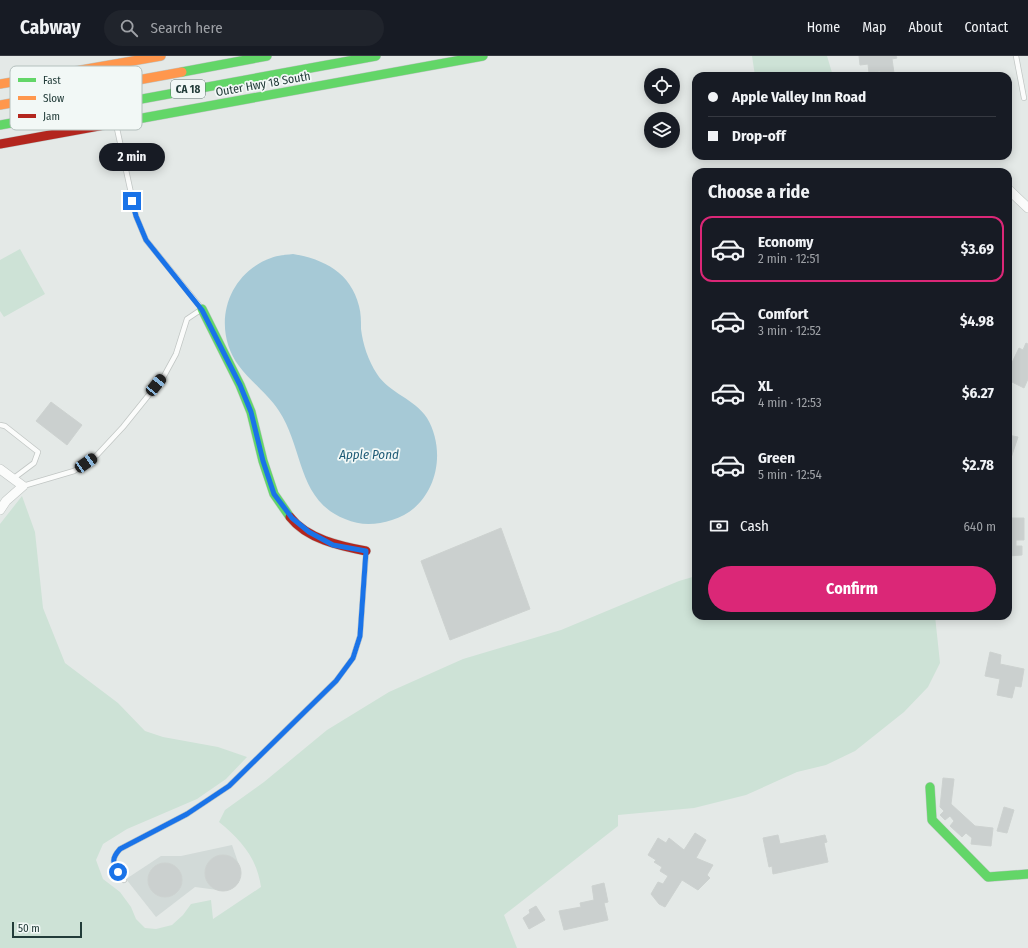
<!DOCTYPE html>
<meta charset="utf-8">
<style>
body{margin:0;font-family:"Fira Sans Condensed",sans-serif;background:#20242c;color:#f1f3f6;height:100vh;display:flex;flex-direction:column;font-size:15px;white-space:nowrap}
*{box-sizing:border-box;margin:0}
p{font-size:13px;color:#9ea1a6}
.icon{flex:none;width:22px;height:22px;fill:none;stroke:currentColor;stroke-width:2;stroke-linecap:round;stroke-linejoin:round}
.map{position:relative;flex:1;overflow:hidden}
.drawer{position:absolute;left:692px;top:112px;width:320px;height:452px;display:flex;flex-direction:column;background:#171b24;border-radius:12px;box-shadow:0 2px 10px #0003}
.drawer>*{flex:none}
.top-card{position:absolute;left:692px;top:16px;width:320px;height:88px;border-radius:12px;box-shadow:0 2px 10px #0003;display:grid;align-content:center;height:88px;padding:0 16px;background:#171b24}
.fabs{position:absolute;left:644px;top:12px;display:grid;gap:8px}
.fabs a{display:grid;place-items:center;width:36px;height:36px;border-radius:50%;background:#171b24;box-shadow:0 2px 10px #0003;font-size:20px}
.scale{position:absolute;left:12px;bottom:10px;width:70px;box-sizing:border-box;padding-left:4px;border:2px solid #223c39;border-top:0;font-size:11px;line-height:14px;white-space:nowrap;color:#223c39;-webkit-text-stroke:3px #f2f8f6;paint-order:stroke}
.end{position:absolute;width:18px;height:18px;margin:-9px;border:5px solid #1a73e8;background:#fff;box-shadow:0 0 0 2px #fff}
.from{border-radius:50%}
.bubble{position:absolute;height:28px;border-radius:14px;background:#171b24;box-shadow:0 2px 10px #0003;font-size:13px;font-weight:700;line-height:28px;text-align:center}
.car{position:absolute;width:12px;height:24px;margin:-12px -6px;border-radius:5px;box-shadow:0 0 3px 1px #0007;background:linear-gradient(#222 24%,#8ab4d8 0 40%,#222 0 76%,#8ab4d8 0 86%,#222 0)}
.top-card b{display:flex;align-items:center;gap:14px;height:38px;font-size:15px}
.top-card b+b{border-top:1px solid #363941}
.top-card i{width:10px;height:10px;background:#f1f3f6}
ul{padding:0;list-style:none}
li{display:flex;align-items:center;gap:12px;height:66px;margin:0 8px 6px;padding:0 8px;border:2px solid transparent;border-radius:12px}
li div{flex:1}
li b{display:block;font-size:15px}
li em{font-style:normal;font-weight:700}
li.on{border-color:#db2777}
li>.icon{width:36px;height:36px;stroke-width:1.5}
h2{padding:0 16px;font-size:18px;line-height:48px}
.pay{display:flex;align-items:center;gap:10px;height:44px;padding:0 16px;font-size:15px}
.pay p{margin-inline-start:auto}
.cta{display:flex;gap:8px;margin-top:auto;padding:8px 16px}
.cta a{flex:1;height:46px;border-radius:24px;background:#db2777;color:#fff;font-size:16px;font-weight:700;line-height:46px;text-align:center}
header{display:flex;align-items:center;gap:24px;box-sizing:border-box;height:56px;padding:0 20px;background:#171b24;border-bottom:1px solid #363941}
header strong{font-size:19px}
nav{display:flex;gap:22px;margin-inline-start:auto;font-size:14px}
.search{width:280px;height:36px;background:#20242c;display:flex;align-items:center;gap:10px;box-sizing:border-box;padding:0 14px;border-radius:22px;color:#9ea1a6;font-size:15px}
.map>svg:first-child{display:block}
</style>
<header>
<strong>Cabway</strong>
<div class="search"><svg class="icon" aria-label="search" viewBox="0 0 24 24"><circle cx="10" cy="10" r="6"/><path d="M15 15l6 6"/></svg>Search here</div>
<nav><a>Home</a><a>Map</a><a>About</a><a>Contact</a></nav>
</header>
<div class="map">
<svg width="1028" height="892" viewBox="0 0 1028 892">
<rect width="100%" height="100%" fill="#e4e9e7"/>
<path fill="#d2dad8" d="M232,789l9,26 -2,11 -4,5 -10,4 -30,-4 -39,30 -30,-38 35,-23h20z"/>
<path fill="#cde2d6" d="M752,0h75l6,20h-78z
M20,193l25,45 -41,23 -4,-6v-51z
M22,440l13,36 8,76 22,55 53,40 27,28 18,6 55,10 29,10 -21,22 -29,20 -70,30 -24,15 -7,16 7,19 17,13 11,15 5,12 9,9 11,1 16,-4 11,-10 8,-11 20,-4 2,19 48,-32c-4,-29 -20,-47 -42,-65l6,-12 39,-28 63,-52 62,-38 74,-33 98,-29 118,-49 17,-5v40h239l5,47 -12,24 -24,25 -49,39 -29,14 -29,7 -51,23 -52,13 -76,7v11l-114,89 13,33h-517v-424z"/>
<path fill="#a6c9d6" d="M293,198c31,5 58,19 66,52 2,7 2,15 2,23 2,16 7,31 16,45 12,19 38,25 50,44 22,37 7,90 -35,102 -16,5 -31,6 -47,-1 -48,-19 -41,-70 -66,-108 -11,-17 -28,-29 -40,-45 -28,-38 -13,-92 32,-108 7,-3 15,-3 22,-4z"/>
<path fill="#cbd0cf" stroke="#cdd2d0" d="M859,0h37l1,2 -5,1 2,14 -13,2 -1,-4 -11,2 -1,-9 -8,1z
M1026,287l2,1v35l-4,9 -16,-8v-9l11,-23 4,2z
M51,346l31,23 -15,20 -31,-24z
M1008,379l10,2 -10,30z
M1012,462h12v22h-8v6h6v9l-14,1v-29h4z
M501,472l29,81 -80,31 -29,-79z
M990,596l11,3 -1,9 24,5 -3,18 -6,-1 -3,12 -15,-3 3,-16 -15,-3z
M943,722l11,1 -3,25 24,22 18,2 -2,18 -20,-2 1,-6 -6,-5 -4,4 -12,-11 4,-5 -4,-5 -5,4 -5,-5 4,-4 -4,-4z
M1004,751l10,3 -7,23 -10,-2z
M695,777l11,7 -10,18 17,7 -6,10 3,3 -12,12 -16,-10 -17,27 -6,-3 -8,-10 7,-12 5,2 5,-8 -8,-5 2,-4 -8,-5 2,-2 -8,-5 10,-17 8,5 3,-5 15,12z
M778,779l2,9 45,-9 2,7 -3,1 4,19 -55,12 -1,-8 -3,1 -6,-29z
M205 817a18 18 0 1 1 36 0a18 18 0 1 1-36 0Z
M148 824a17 17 0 1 1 34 0a17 17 0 1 1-34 0Z
M604,827l4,19 -4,1 4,17 -44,10 -5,-19 22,-4 -1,-4 14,-3 -2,-14z
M536,850l9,14 -16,9 -6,-11 7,-5 -1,-3z"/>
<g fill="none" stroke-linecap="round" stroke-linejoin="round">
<defs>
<path id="lane" d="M1016,0l8,42
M0,369l5,1 33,26 -4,11 -20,15
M23,430l51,-15 23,-16 26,-28 41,-51 12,-22 11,-35 15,-10 -56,-69 -10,-24 -20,-92
M124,824c-9,-13 -16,-18 -4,-31l67,-35 42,-28 107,-105 17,-23 7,-22 6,-83"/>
<path id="street" d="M1008,133l20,19
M0,413l23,17 -17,15 -6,9"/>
<path id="fast" d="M182,16l85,-16
M132,64l351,-64
M0,69l376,-69
M202,253l38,76 11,27 12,49 11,33 16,23
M930,731l2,33 56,57 40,-3"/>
<path id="slow" d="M0,28l161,-28
M0,49l182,-33"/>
<path id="jam" d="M0,88l132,-24
M290,461c17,22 50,29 76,34"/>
</defs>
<use href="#lane" stroke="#c1c6c4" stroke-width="6"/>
<use href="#street" stroke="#c1c6c4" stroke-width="10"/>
<use href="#fast" stroke="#bfc7c5" stroke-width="10"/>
<use href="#slow" stroke="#bfc7c5" stroke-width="10"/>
<use href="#jam" stroke="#bfc7c5" stroke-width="10"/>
<use href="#lane" stroke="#fbfcfb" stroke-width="4.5"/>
<use href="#street" stroke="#fbfcfb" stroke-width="9"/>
<use href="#fast" stroke="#63d668" stroke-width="9"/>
<use href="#slow" stroke="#ff974d" stroke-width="9"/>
<use href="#jam" stroke="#b3261e" stroke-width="9"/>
</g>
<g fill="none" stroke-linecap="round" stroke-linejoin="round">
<path stroke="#1a73e8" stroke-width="5" d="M118,816c-6,-10 -6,-14 2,-23l67,-35 42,-28 107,-105 17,-23 7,-22 6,-85 -33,-6 -24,-13 -17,-14 -18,-24 -11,-33 -12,-49 -11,-27 -38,-75 -56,-70 -10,-24 -4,-15"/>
</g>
<g text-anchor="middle" stroke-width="3.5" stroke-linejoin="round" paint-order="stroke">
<rect fill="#f2f8f6" stroke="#607472" stroke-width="1" x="171" y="24" width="34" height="18" rx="3"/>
<g font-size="11" font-weight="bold" fill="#223c39">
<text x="188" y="37">CA 18</text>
</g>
<g font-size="12" fill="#223c39" stroke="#f2f8f6">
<text transform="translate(263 28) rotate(-10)" y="4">Outer Hwy 18 South</text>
</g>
<g font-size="13" font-style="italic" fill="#1e5b76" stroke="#f2f8f6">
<text x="369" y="403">Apple Pond</text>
</g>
</g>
<rect x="10" y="10" width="132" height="64" rx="6" fill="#f2f8f6" stroke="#b4c0bd" stroke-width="1"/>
<rect x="18" y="22" width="18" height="4" fill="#63d668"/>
<rect x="18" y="40" width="18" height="4" fill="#ff974d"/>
<rect x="18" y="58" width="18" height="4" fill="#b3261e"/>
<g font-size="11" fill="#223c39">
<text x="43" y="28">Fast</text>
<text x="43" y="46">Slow</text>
<text x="43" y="64">Jam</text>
</g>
</svg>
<div class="fabs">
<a><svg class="icon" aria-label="locate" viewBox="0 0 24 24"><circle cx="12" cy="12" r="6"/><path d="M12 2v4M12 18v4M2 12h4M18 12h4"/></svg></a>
<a><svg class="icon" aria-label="layers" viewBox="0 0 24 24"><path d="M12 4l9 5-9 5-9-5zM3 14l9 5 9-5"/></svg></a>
</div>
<div class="scale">50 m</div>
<i class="end from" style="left:118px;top:816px"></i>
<i class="end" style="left:132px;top:145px"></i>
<div class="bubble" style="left:99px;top:87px;width:66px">2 min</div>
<i class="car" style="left:156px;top:329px;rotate:39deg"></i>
<i class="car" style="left:86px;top:407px;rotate:56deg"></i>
<div class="top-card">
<b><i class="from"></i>Apple Valley Inn Road</b>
<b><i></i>Drop-off</b>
</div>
<section class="drawer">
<h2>Choose a ride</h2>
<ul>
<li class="on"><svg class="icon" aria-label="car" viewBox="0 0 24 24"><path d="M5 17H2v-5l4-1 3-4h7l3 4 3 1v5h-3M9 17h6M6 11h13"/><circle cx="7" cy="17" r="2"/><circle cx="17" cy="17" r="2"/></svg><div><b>Economy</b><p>2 min · 12:51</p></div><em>$3.69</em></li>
<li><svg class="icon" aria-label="car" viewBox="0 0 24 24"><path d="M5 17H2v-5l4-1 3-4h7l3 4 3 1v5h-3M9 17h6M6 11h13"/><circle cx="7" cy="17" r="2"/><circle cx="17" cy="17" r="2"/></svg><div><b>Comfort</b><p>3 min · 12:52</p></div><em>$4.98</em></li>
<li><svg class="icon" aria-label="car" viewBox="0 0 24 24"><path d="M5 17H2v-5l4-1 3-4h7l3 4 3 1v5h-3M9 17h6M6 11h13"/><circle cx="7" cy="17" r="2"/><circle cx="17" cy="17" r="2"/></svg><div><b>XL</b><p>4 min · 12:53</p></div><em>$6.27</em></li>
<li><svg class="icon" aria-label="car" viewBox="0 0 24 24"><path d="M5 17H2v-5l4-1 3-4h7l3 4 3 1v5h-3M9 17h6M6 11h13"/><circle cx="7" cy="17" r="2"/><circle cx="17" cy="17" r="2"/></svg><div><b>Green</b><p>5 min · 12:54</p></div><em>$2.78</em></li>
</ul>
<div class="pay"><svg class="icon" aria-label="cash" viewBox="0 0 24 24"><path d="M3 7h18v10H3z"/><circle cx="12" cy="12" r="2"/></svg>Cash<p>640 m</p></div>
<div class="cta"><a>Confirm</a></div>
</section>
</div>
